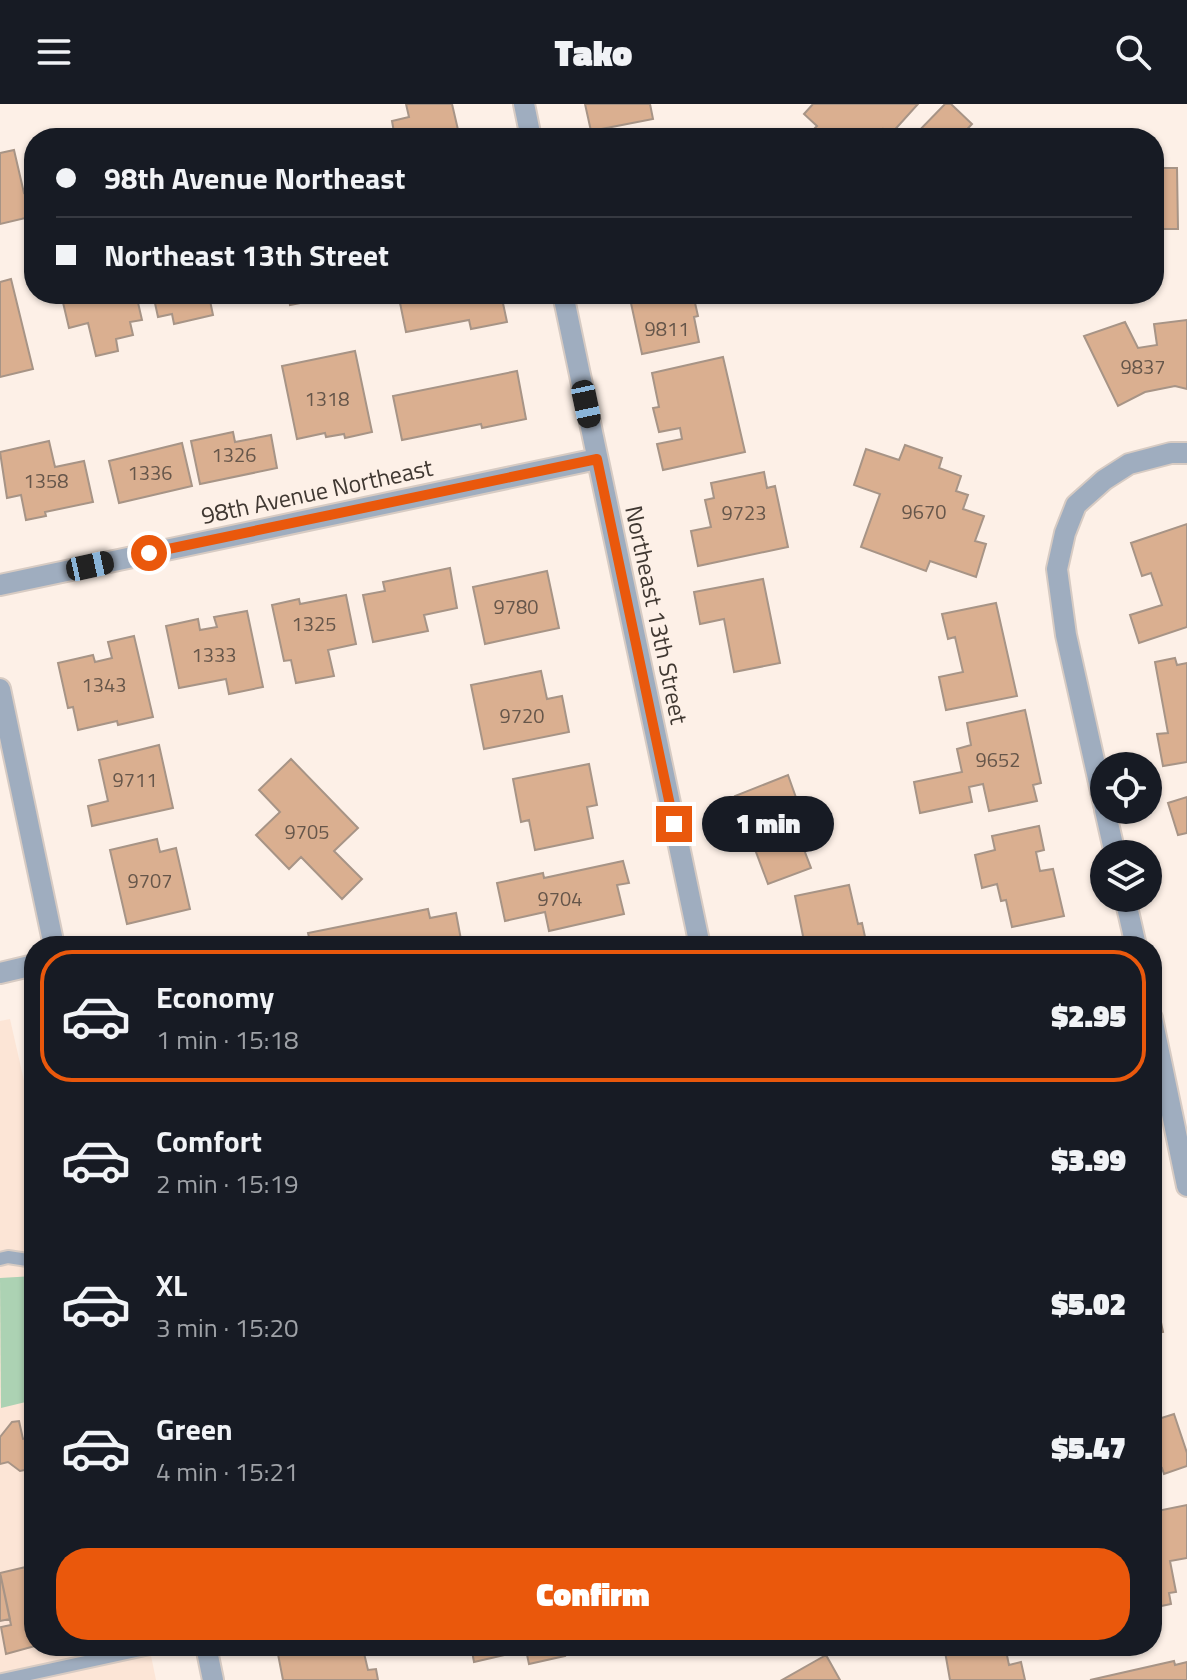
<!DOCTYPE html>
<meta charset="utf-8">
<style>
body{margin:0;font-family:"Titillium Web",sans-serif;background:#20242c;color:#f1f3f6;height:100vh;display:flex;flex-direction:column;font-size:30px;white-space:nowrap}
*{box-sizing:border-box;margin:0}
p{font-size:26px;color:#9ea1a6}
.icon{flex:none;width:44px;height:44px;fill:none;stroke:currentColor;stroke-width:2;stroke-linecap:round;stroke-linejoin:round}
.map{position:relative;flex:1;overflow:hidden}
.details{position:absolute;left:24px;top:832px;width:1138px;height:720px;display:flex;flex-direction:column;background:#171b24;border-radius:32px;box-shadow:0 2px 6px #0004}
.details>*{flex:none}
.banner{position:absolute;left:24px;top:24px;width:1140px;height:176px;border-radius:32px;box-shadow:0 2px 6px #0004;display:grid;align-content:center;height:176px;padding:0 32px;background:#171b24}
.buttons{position:absolute;left:1090px;top:648px;display:grid;gap:16px}
.buttons a{display:grid;place-items:center;width:72px;height:72px;border-radius:50%;background:#171b24;box-shadow:0 2px 6px #0004;font-size:40px}
.end{position:absolute;width:36px;height:36px;margin:-18px;border:10px solid #ea580c;background:#fff;box-shadow:0 0 0 4px #fff}
.from{border-radius:50%}
.bubble{position:absolute;height:56px;border-radius:28px;background:#171b24;box-shadow:0 2px 6px #0004;font-size:26px;font-weight:800;line-height:56px;text-align:center}
.car{position:absolute;width:24px;height:48px;margin:-24px -12px;border-radius:10px;box-shadow:0 0 6px 2px #0007;background:linear-gradient(#222 24%,#8ab4d8 0 40%,#222 0 76%,#8ab4d8 0 86%,#222 0)}
.banner b{display:flex;align-items:center;gap:28px;height:76px;font-size:30px}
.banner b+b{border-top:2px solid #363941}
.banner i{width:20px;height:20px;background:#f1f3f6}
ul{padding:14px 0 0;list-style:none}
li{display:flex;align-items:center;gap:24px;height:132px;margin:0 16px 12px;padding:0 16px;border:4px solid transparent;border-radius:32px}
li div{flex:1}
li b{display:block;font-size:30px}
li em{font-style:normal;font-weight:800}
li.current{border-color:#ea580c}
li>.icon{width:72px;height:72px;stroke-width:1.5}
.primary-button{display:flex;gap:16px;margin-top:auto;padding:16px 32px}
.primary-button a{flex:1;height:92px;border-radius:32px;background:#ea580c;color:#fff;font-size:32px;font-weight:800;line-height:92px;text-align:center}
header{display:flex;justify-content:space-between;align-items:center;height:104px;padding:0 32px;background:#171b24;font-size:36px;font-weight:800}
.map>svg:first-child{display:block}
</style>
<header><svg class="icon" aria-label="menu" viewBox="0 0 24 24"><path d="M4 6h16M4 12h16M4 18h16"/></svg>Tako<svg class="icon" aria-label="search" viewBox="0 0 24 24"><circle cx="10" cy="10" r="6"/><path d="M15 15l6 6"/></svg></header>
<div class="map">
<svg width="1187" height="1576" viewBox="0 0 1187 1576">
<rect width="100%" height="100%" fill="#fdf0e7"/>
<path fill="#fce5d6" d="M10,915l24,106v521h115l7,34h-156v-659z"/>
<path fill="#acd2b3" d="M34,1172v124l-33,8 -1,-130z"/>
<path fill="#daaf90" stroke="#a79486" stroke-width="2" d="M406,0h46l7,30 -20,4h-44l-3,-17 17,-4z
M585,0h65l3,15 -62,12z
M813,0h105l-28,31 -7,-6 -8,9h-70l12,-12 -13,-12z
M945,0h6l21,20 -13,14h-47z
M14,46l10,43 10,-2v25l-34,8v-71z
M1154,64h23l1,61h-24z
M11,175l22,90 -33,8v-95z
M61,190h75l6,26 -12,2 3,13 -17,4 2,12 -22,5 -8,-33 -19,5z
M153,190h65l-9,2 4,19 -39,9 -2,-10 -14,3z
M288,190h31l1,5 -30,6z
M417,190h84l6,28 -36,7 -2,-9 -63,12 -7,-34z
M629,190h64l5,22 -4,1 5,25 -57,12z
M1187,216v69l-12,-3 -30,6 -27,14 -34,-70 41,-14 13,26 19,-3 -3,-21z
M355,247l17,81 -27,6 -1,-4 -18,3 -1,-4 -28,6 -15,-73z
M723,253l22,95 -82,18 -6,-26 25,-5 -2,-11 -21,4 -6,-24 6,-1 -7,-34z
M517,267l9,48 -44,9 -1,-4 -79,16 -9,-44z
M233,328l2,10 36,-7 6,33 -77,16 -9,-43z
M49,337l6,26 29,-6 9,41 -48,10 1,4 -20,4 -5,-25 -14,3 -7,-46z
M182,339l10,43 -73,17 -10,-42z
M905,341l37,13 -3,10 22,8 -5,15 12,4 -5,14 21,7 -9,25 11,3 -10,33 -46,-16 -4,10 -65,-24 19,-53 -26,-9 12,-36 33,11z
M764,368l3,16 8,-2 13,61 -90,19 -7,-35 20,-4 -6,-27 9,-2 -3,-15z
M1187,420v103l-48,16 -9,-28 32,-10 -11,-32 -9,3 -11,-33z
M450,464l7,40 -33,7 4,16 -55,11 -10,-47 22,-4 -2,-9z
M547,467l12,57 -74,16 -12,-57z
M763,475l17,84 -46,9 -10,-53 -24,5 -6,-32z
M346,491l10,49 -28,6 6,26 -38,7 -5,-23 -7,1 -12,-56 27,-6 1,5z
M996,499l21,93 -71,14 -7,-33 24,-5 -8,-35 -7,2 -6,-25z
M247,507l16,76 -34,7 -3,-15 -47,9 -13,-62 32,-7 2,11 17,-3 -3,-10z
M134,532l19,81 -35,8 -1,-4 -39,9 -5,-23 -5,1 -10,-45 35,-8 2,7 17,-4 -4,-16z
M1175,554l2,7 10,-2v99l-24,4 -6,-32 11,-1 -13,-71z
M541,567l6,28 15,-3 7,36 -85,17 -13,-64z
M1025,606l16,73 -8,2 4,16 -48,10 -6,-27 -14,3 3,15 -52,11 -6,-31 48,-10 -5,-23 14,-4 -4,-22z
M159,641l14,63 -81,18 -4,-20 20,-5 -9,-41z
M291,655l67,69 -24,23 28,28 -20,20 -41,-42 -12,12 -33,-34 24,-23 -21,-22z
M589,660l8,41 -10,2 6,31 -58,12 -6,-30 -8,2 -8,-43z
M788,671l12,34 -10,4 21,55 -43,16 -33,-88z
M1187,693v36l-9,2 -10,-32z
M1039,722l5,24 -8,2 4,19 13,-2 11,47 -52,11 -6,-27 -5,1 -4,-17 -15,4 -7,-33 20,-5 -3,-14z
M157,735l3,13 16,-4 14,61 -63,15 -17,-74z
M623,757l6,22 -12,2 7,29 -75,17 -4,-19 -40,9 -8,-38 46,-10 1,5z
M849,781l9,39 4,-1 5,23h-85l22,-5 -9,-45z
M428,805l2,9 26,-5 6,32 -151,1 -3,-13z
M1152,1175l11,53 -11,2z
M1174,1310l13,39v13l-23,8 -2,-6 -10,4v-51z
M19,1317l4,18 7,-1 -2,-13h6v28l-1,-3 -7,2 4,17 -10,2 -12,-9 -8,2v-27l12,-15z
M1187,1401v53l-17,3 6,31 -7,1 2,11 -19,4v-96z
M34,1461l1,81 -29,8 -5,-27 10,-2 -11,-52z
M1,1473l9,42 -10,2v-43z
M293,1542h83l-13,3 5,21 8,-1 2,11h-95l-6,-31z
M471,1542h91l3,10 -36,8 -3,-14 -52,12z
M944,1542h42v3l19,-3 4,19 12,-3 4,18h-75z
M826,1551l14,25h-58z
M1174,1557l1,4 12,-3v18h-97z"/>
<g fill="none" stroke-linecap="round" stroke-linejoin="round">
<defs>
<path id="lane" d="M0,1155l8,-2 26,4
M2,1576l157,-34"/>
<path id="street" d="M524,0l7,34
M563,190l137,652
M0,481l597,-126
M0,585l54,257
M1104,701l-38,-170 -9,-66 8,-36 11,-28 28,-25 25,-16 42,-11h16
M1105,706l10,44
M1125,794l11,48
M0,869l34,-8
M1152,914l35,168
M206,1542l7,34"/>
</defs>
<use href="#lane" stroke="#d7cbc3" stroke-width="16"/>
<use href="#street" stroke="#d7cbc3" stroke-width="24"/>
<use href="#lane" stroke="#9fadbf" stroke-width="12"/>
<use href="#street" stroke="#9fadbf" stroke-width="20"/>
</g>
<g fill="none" stroke-linecap="round" stroke-linejoin="round">
<path stroke="#ea580c" stroke-width="10" d="M149,449l448,-94 77,365"/>
</g>
<g text-anchor="middle" stroke-width="7" stroke-linejoin="round" paint-order="stroke">
<g font-size="20" fill="#66564a">
<text x="667" y="232">9811</text>
<text x="1143" y="270">9837</text>
<text x="327" y="302">1318</text>
<text x="234" y="358">1326</text>
<text x="150" y="376">1336</text>
<text x="46" y="384">1358</text>
<text x="924" y="415">9670</text>
<text x="744" y="416">9723</text>
<text x="516" y="510">9780</text>
<text x="314" y="527">1325</text>
<text x="214" y="558">1333</text>
<text x="104" y="588">1343</text>
<text x="522" y="619">9720</text>
<text x="998" y="663">9652</text>
<text x="135" y="683">9711</text>
<text x="307" y="735">9705</text>
<text x="150" y="784">9707</text>
<text x="560" y="802">9704</text>
</g>
<g font-size="24" fill="#403832" stroke="#fdf0e7">
<text transform="translate(317 388) rotate(-12)" y="8">98th Avenue Northeast</text>
<text transform="translate(656 511) rotate(78)" y="8">Northeast 13th Street</text>
</g>
</g>
</svg>
<div class="buttons">
<a><svg class="icon" aria-label="locate" viewBox="0 0 24 24"><circle cx="12" cy="12" r="6"/><path d="M12 2v4M12 18v4M2 12h4M18 12h4"/></svg></a>
<a><svg class="icon" aria-label="layers" viewBox="0 0 24 24"><path d="M12 4l9 5-9 5-9-5zM3 14l9 5 9-5"/></svg></a>
</div>
<i class="end from" style="left:149px;top:449px"></i>
<i class="end" style="left:674px;top:720px"></i>
<div class="bubble" style="left:702px;top:692px;width:132px">1 min</div>
<i class="car" style="left:586px;top:300px;rotate:168deg"></i>
<i class="car" style="left:90px;top:462px;rotate:78deg"></i>
<div class="banner">
<b><i class="from"></i>98th Avenue Northeast</b>
<b><i></i>Northeast 13th Street</b>
</div>
<section class="details">
<ul>
<li class="current"><svg class="icon" aria-label="car" viewBox="0 0 24 24"><path d="M5 17H2v-5l4-1 3-4h7l3 4 3 1v5h-3M9 17h6M6 11h13"/><circle cx="7" cy="17" r="2"/><circle cx="17" cy="17" r="2"/></svg><div><b>Economy</b><p>1 min · 15:18</p></div><em>$2.95</em></li>
<li><svg class="icon" aria-label="car" viewBox="0 0 24 24"><path d="M5 17H2v-5l4-1 3-4h7l3 4 3 1v5h-3M9 17h6M6 11h13"/><circle cx="7" cy="17" r="2"/><circle cx="17" cy="17" r="2"/></svg><div><b>Comfort</b><p>2 min · 15:19</p></div><em>$3.99</em></li>
<li><svg class="icon" aria-label="car" viewBox="0 0 24 24"><path d="M5 17H2v-5l4-1 3-4h7l3 4 3 1v5h-3M9 17h6M6 11h13"/><circle cx="7" cy="17" r="2"/><circle cx="17" cy="17" r="2"/></svg><div><b>XL</b><p>3 min · 15:20</p></div><em>$5.02</em></li>
<li><svg class="icon" aria-label="car" viewBox="0 0 24 24"><path d="M5 17H2v-5l4-1 3-4h7l3 4 3 1v5h-3M9 17h6M6 11h13"/><circle cx="7" cy="17" r="2"/><circle cx="17" cy="17" r="2"/></svg><div><b>Green</b><p>4 min · 15:21</p></div><em>$5.47</em></li>
</ul>
<div class="primary-button"><a>Confirm</a></div>
</section>
</div>
